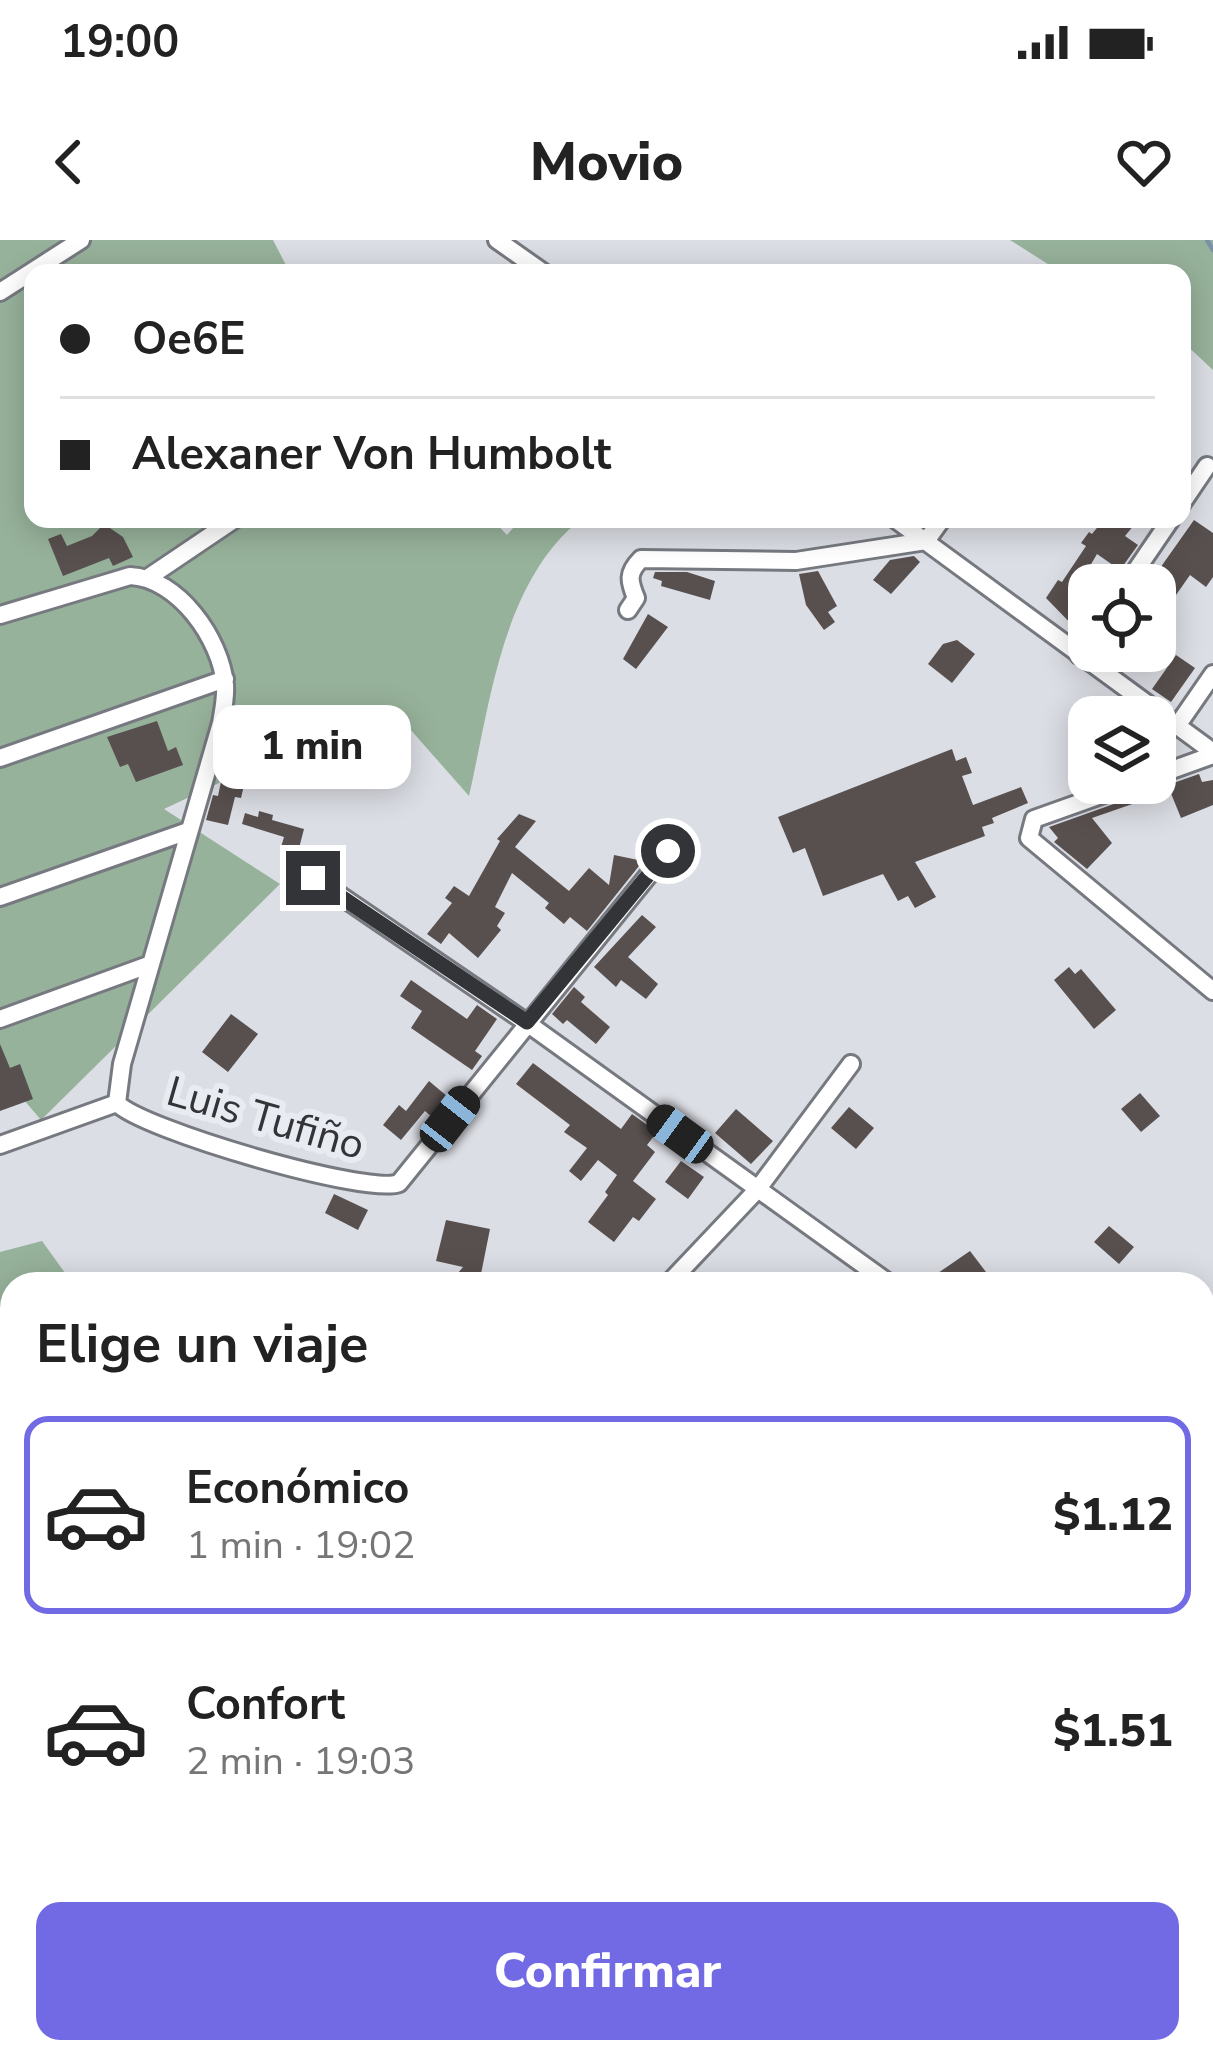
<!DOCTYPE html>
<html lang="es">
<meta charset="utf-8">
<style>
body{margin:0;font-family:"Nunito Sans",sans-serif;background:#f2f2f2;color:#222;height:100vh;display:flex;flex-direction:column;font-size:45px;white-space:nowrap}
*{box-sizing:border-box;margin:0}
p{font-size:39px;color:#767676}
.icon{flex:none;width:66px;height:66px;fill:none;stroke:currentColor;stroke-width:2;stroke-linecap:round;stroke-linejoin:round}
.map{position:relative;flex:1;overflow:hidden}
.sheet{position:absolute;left:0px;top:1032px;width:1215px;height:792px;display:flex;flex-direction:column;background:#fff;border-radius:36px 36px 0 0;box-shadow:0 6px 30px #0003}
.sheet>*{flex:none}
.hud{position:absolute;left:24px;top:24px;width:1167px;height:264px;border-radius:24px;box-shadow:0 6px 30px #0003;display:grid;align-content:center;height:264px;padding:0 36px;background:#fff}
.tools{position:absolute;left:1068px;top:324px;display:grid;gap:24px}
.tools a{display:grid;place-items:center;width:108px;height:108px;border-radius:24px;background:#fff;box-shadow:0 6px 30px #0003;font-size:60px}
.end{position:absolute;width:54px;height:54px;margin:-27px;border:15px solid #333437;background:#fff;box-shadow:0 0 0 6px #fff}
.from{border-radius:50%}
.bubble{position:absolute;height:84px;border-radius:24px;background:#fff;box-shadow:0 6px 30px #0003;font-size:39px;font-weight:800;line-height:84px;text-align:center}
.car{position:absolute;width:36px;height:72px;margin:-36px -18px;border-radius:15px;box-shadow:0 0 9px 3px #0007;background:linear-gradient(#222 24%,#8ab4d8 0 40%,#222 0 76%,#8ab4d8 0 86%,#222 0)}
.hud b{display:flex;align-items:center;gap:42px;height:114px;font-size:45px}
.hud b+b{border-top:3px solid #e0e0e0}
.hud i{width:30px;height:30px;background:#222}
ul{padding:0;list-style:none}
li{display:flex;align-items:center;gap:36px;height:198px;margin:0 24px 18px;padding:0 12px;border:6px solid transparent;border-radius:24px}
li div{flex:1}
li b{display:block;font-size:45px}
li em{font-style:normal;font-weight:800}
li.on{border-color:#716ae4}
li>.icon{width:108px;height:108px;stroke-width:1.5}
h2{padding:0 36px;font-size:54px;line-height:144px}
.button{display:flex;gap:24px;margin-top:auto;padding:24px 36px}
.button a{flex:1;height:138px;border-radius:24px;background:#716ae4;color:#fff;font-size:48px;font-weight:800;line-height:138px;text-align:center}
.status{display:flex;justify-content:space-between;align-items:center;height:84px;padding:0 60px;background:#fff;direction:ltr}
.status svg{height:33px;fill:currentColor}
header{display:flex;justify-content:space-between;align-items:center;height:156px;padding:0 36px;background:#fff;font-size:54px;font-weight:800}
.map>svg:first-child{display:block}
</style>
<div class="status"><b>19:00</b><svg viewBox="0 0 49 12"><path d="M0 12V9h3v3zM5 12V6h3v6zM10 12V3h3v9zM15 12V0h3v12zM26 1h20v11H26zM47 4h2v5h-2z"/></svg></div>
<header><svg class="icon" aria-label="back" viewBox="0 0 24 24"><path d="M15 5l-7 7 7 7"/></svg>Movio<svg class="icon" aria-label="heart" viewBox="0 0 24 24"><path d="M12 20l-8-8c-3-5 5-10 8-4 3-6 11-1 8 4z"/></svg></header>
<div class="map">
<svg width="1213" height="1824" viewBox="0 0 1213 1824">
<rect width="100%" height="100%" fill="#dcdee5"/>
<path fill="#97b29b" d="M0,0h273l17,33h-257v246h459l15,16 14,-16h60c-79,63 -91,185 -112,277l-60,-68 -66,51 -84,-15 -95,45 116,75 -239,236 -41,-48z
M1010,0h203v130l-31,-29v-68h-120z
M42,1001l31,43h-61v768h362l11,12h-385v-812z"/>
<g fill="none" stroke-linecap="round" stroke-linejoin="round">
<path stroke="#7a92a9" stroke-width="4.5" d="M1207,0l6,10
M0,1340l12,-13
M1203,1547l10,2"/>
</g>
<path fill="#58504f" d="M1104,279h35l-14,17 13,9 -18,25 -23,-16 -29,50 21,20 -10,8 -33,-34 12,-18 4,2 24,-36 -5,-3 8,-11 3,2z
M1194,280l19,13v44l-7,10 -16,-12 -14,20 -23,-17z
M104,284l19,13 10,20 -20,9 -4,-8 -46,18 -15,-37 13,-5 6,12 25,-10z
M914,316l6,6 -29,32 -18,-14 17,-20z
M818,331l19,35 -9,6 7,10 -11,8 -18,-25 -7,-31z
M655,332h32l28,9 -5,19 -49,-14 1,-5 -9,-3z
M648,374l20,13 -32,42 -13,-10z
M957,400l18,14 -23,29 -24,-19 15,-20z
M1176,415l19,13 -24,34 -19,-13z
M157,481l11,30 8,-4 7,18 -47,17 -8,-18 -8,3 -13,-30z
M280,496l34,11 -7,23 -35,-11z
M952,509l4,12 10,-4 6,16 -10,3 11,29 48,-18 7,16 -36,15 2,5 -12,4 3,9 -70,26 21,35 -21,11 -7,-12 -10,5 -15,-27 -60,22 -18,-48 -12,5 -15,-36z
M223,532l23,5 -5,21 -6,-1 -7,28 -22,-5 7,-25 5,1z
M1199,534l3,8 11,-2v25l-32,13 -11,-27 -78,27 20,25 -25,26 -33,-27 4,-4 -9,-11 90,-32 8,-9 12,2z
M259,571l14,4 -1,5 32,9 -6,23 -17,-5 3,-10 -42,-13 3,-11 13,4z
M519,574l17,7 -21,26 54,44 20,-23 20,17 5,-30 29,6 -56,70 -17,-14 -6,7 -19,-16 4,-5 -37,-30 -17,34 10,6 -8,13 4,4 -23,28 -29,-25 -8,11 -14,-10 25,-31 -7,-5 9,-12 15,10 31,-55 -3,-2z
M642,675l14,12 -28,30 30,27 -12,15 -25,-19 -5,7 -22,-20z
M1069,727l6,7 6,-5 35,41 -22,19 -40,-49z
M411,740l56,39 10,-14 20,14 -22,32 7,5 -10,14 -61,-42 11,-17 -22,-15z
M574,747l11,10 -4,5 29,25 -14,17 -29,-24 -4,4 -11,-10z
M231,774l27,20 -30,38 -26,-20z
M0,804l10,24 10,-4 13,35 -33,12z
M533,823l88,66 11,-15 25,18 -10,13 8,7 -22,29 23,18 -17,22 -6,-4 -19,25 -26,-20 20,-27 -3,-3 12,-17 -19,-15 -17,21 -12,-10 18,-23 -23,-16 6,-7 -54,-41z
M429,841l19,16 -16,20 -7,-6 -24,29 -18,-15 16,-20 7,6z
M1140,853l20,23 -19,16 -20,-23z
M849,867l25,21 -18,21 -25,-21z
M736,869l37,32 -22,23 -36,-31z
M681,921l23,16 -16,22 -23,-17z
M334,954l34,16 -10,20 -33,-17z
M446,980l44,9 -11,55h-30l14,-17 -27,-6z
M1109,986l25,21 -15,17 -25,-22z
M970,1011l16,21 -16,12h-48z"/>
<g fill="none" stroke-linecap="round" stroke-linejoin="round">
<defs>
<path id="minor" d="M497,0l47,33
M0,52l81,-52
M1182,263l25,-37
M895,279l318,233
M149,337l86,-58
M1126,345l45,-66
M628,370l8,-12c-7,-17 -9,-25 5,-39l155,2 130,-20 16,-22
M0,375l130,-39c48,2 91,63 95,109 1,12 -2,26 -4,38l-99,341 -5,39
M1079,415l10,-15
M1177,486l36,-52
M0,518l225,-79
M1155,536l58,-21
M1135,543l-101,36 -5,19 184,153
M313,637l214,146 363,261
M0,657l188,-66
M0,779l151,-55
M117,863c23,26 251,93 282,80l269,-332
M0,905l117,-42
M668,1044l89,-94 94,-126
M1203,1247l10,-13
M871,1812l18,12
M583,1824l8,-12
M908,1824l15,-12"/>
</defs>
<use href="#minor" stroke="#777980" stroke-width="22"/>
<use href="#minor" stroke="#fff" stroke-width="16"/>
</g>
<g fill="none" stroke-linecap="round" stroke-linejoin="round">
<path stroke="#333437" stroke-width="15" d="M313,638l214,144 141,-171"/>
</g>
<g text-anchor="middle" stroke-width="12" stroke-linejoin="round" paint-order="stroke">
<g font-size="42" fill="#333437" stroke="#e9ebf2">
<text transform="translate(266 877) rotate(16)" y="15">Luis Tufiño</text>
</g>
</g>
</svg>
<div class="tools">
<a><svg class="icon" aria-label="locate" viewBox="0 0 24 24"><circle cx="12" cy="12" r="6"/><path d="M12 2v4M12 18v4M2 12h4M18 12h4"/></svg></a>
<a><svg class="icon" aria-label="layers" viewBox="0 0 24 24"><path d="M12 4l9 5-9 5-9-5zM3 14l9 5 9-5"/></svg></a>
</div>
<i class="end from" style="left:668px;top:611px"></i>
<i class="end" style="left:313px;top:638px"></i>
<div class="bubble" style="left:213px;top:465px;width:198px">1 min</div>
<i class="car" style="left:450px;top:879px;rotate:38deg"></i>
<i class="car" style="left:680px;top:894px;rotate:306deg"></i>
<div class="hud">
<b><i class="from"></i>Oe6E</b>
<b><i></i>Alexaner Von Humbolt</b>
</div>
<section class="sheet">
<h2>Elige un viaje</h2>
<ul>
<li class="on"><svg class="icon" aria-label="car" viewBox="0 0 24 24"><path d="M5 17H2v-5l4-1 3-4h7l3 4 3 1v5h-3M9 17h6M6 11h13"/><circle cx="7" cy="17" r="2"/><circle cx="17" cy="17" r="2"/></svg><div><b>Económico</b><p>1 min · 19:02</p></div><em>$1.12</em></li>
<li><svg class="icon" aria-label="car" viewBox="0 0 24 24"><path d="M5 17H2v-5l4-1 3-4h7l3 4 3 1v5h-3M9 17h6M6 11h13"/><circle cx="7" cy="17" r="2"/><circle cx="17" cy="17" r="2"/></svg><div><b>Confort</b><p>2 min · 19:03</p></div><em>$1.51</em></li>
</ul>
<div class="button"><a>Confirmar</a></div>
</section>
</div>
